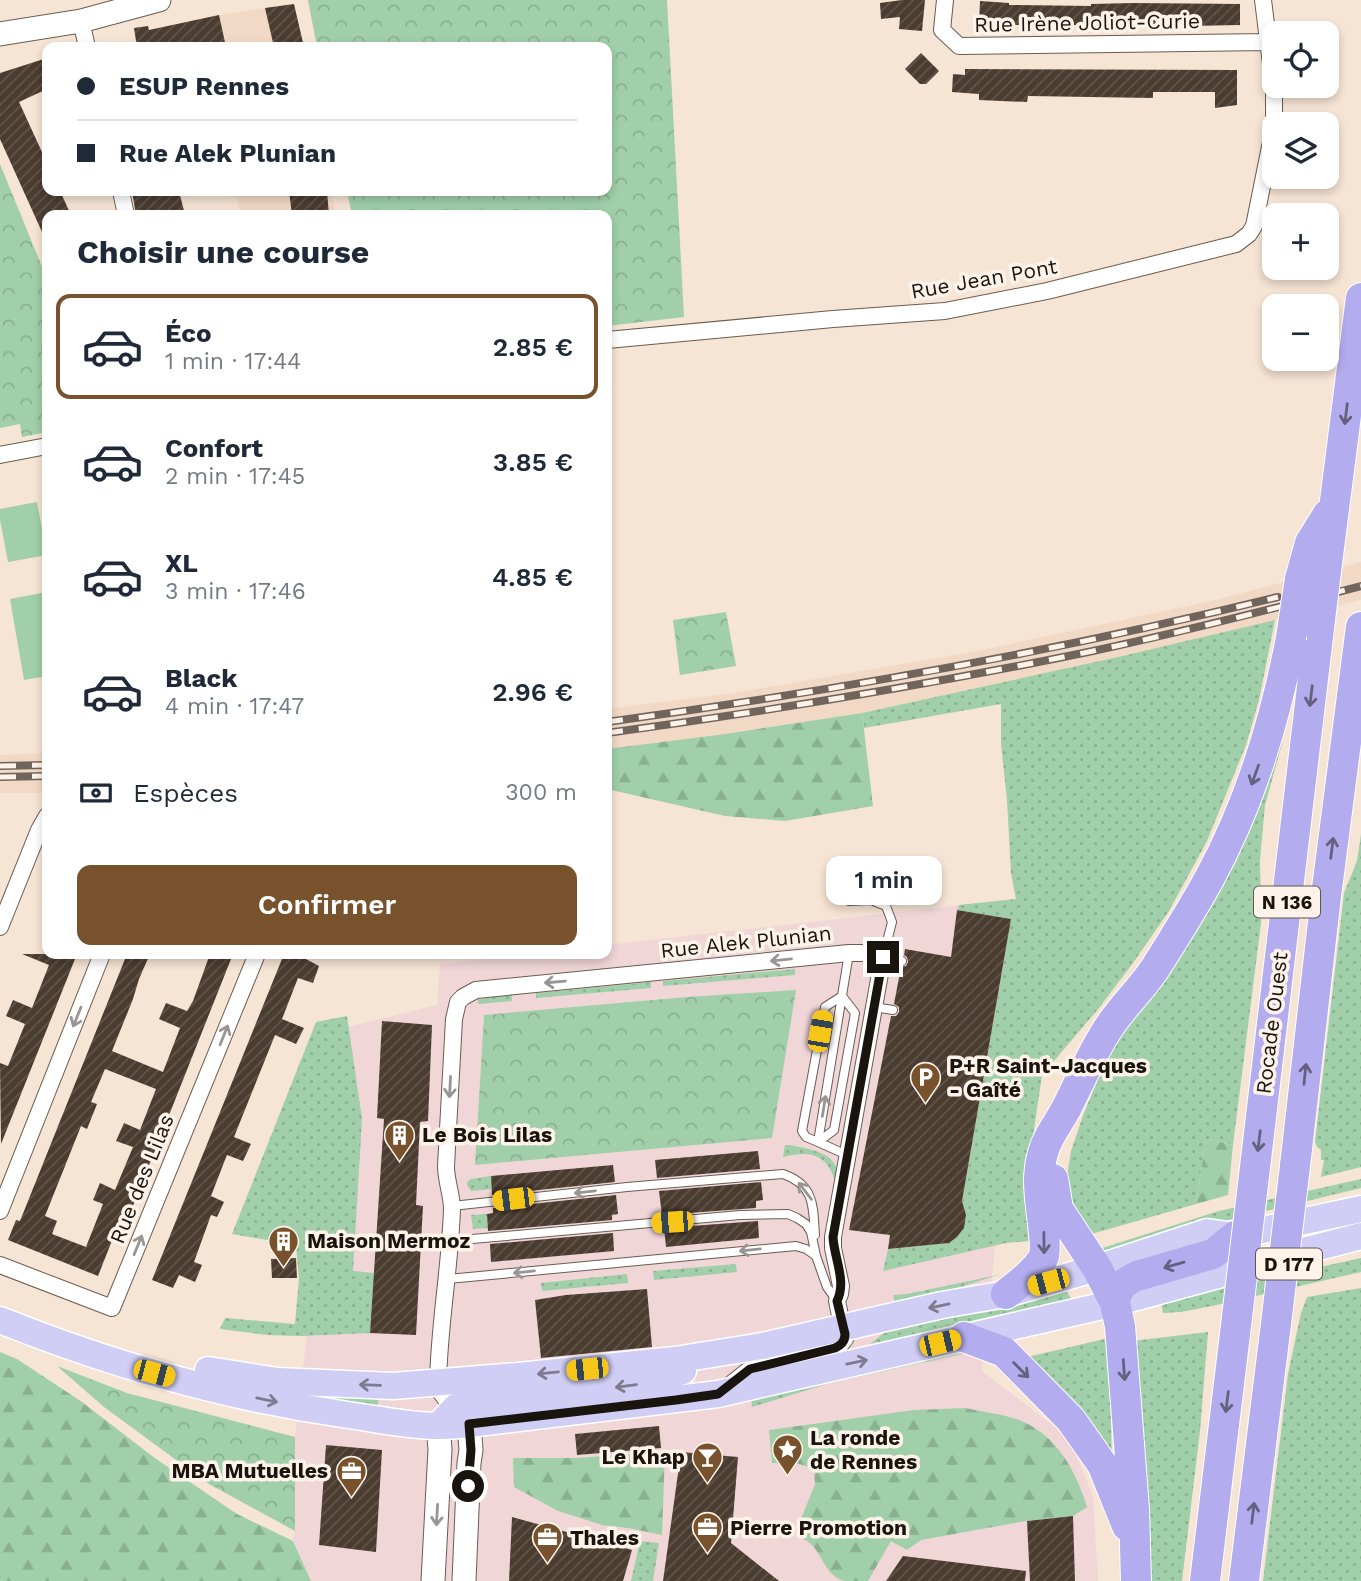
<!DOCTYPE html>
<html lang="fr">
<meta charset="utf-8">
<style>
body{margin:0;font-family:"Work Sans",sans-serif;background:#f2f2f3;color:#1f2937;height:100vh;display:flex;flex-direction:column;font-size:26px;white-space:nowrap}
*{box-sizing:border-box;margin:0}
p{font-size:23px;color:#747a83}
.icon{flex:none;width:38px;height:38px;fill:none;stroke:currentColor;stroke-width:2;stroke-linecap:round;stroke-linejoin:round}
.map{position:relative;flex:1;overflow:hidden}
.side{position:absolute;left:42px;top:210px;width:570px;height:749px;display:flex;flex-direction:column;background:#fff;border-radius:14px;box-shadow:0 4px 10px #0003}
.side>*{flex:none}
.guide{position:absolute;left:42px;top:42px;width:570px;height:154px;border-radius:14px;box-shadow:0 4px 10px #0003;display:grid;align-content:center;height:154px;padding:0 35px;background:#fff}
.controls{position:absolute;left:1262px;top:21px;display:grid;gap:14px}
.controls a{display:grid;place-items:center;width:77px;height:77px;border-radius:14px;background:#fff;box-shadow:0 4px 10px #0003;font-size:35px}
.end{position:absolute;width:32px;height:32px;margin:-16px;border:9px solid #1a140f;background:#fff;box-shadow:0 0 0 4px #fff}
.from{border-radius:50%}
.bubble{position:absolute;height:49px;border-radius:14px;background:#fff;box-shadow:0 4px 10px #0003;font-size:23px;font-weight:600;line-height:49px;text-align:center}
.car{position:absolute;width:21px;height:42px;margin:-21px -10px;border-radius:9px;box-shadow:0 0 5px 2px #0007;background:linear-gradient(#f5c518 24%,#345 0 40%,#f5c518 0 76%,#345 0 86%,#f5c518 0)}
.guide b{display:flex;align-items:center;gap:24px;height:66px;font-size:26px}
.guide b+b{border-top:2px solid #e0e1e3}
.guide i{width:18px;height:18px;background:#1f2937}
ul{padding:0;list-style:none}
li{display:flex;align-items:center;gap:21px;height:105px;margin:0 14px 10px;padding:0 21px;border:4px solid transparent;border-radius:14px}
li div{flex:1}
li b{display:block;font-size:26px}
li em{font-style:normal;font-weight:600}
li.current{border-color:#77522c}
li>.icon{width:63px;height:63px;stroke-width:1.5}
h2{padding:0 35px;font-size:32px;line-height:84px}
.pay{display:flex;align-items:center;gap:18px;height:77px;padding:0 35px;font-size:26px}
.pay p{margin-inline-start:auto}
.cta{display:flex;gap:14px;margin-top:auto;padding:14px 35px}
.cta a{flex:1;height:80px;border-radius:14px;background:#77522c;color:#fff;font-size:28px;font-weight:600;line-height:80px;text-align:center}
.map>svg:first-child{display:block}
</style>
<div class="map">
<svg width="1361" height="1581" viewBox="0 0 1361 1581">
<defs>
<pattern id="grass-dots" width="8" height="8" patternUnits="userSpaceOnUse" patternTransform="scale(1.75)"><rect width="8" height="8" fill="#a0cfa9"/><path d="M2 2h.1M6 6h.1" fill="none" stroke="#89b190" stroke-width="1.8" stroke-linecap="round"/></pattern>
<pattern id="forest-firs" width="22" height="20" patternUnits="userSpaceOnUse" patternTransform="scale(1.75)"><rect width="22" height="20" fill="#a0cfa9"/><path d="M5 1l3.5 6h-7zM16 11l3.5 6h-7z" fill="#89b190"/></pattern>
<pattern id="park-crowns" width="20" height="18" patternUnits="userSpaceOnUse" patternTransform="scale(1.75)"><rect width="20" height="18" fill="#a0cfa9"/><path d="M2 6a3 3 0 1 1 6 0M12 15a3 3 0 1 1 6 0" fill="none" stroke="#89b190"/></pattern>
<pattern id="building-hatch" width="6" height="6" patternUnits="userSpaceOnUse" patternTransform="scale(1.75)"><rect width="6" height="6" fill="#4b3c30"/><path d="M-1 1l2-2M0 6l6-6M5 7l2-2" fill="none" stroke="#61554b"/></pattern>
</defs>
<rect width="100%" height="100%" fill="#f6e4d5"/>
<path fill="#f1d6d8" d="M1041,896l-37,265 -22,210 78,60 17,26 16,39 5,85h-787l-18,-40 2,-10v-94l23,-195 22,-213 97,-24 3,-41 93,-10h74v-9z"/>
<path fill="#f2d9c5" d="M294,4l10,43h-128l-5,-22 48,-10z
M235,191h96l5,24h-96z
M1361,562v38l-243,57 -256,56 -137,21 -118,15v-40l127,-16 243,-42 234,-50z
M47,753v40h-47v-38z"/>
<path fill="url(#grass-dots)" d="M1275,620l-16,80 -13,45 -39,96 -38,70 -36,52 -34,45 -57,67 -16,109 3,57 -23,2 -123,28 5,-22 61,-6 8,-6 7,-9 2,-13 -4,-14 49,-282 -54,-9 2,-5 57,-6 -5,-26 -4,-73 -6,-56v-40l-137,24 -2,-15 256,-56z
M1289,705l-7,39 -17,61 -5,55 1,63 -28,222 -27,-6 -10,65 -108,31 -11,-18 -11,-34 5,-32 13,-38 26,-63z
M1361,834v333l-40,10 3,-17h-3v-10l-4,-3 -2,-5 29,-249 13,-32z
M795,969v6l-132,11v-5z
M651,982v6l-115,10v-5z
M512,995v6l-34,3v-5z
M347,1016l15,103 -9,152 21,2 -4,60 -69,3 -34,-1 -47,-6 5,-11 70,6 4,-45 -3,-34 -64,-11 84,-212z
M785,1145h5c27,6 54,8 47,44 -7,-33 -23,-40 -54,-32z
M491,1176l1,13 -21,2 -4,-6v-3l4,-3z
M1361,1179v9l-149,36 -109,32 -7,-6 123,-39z
M487,1214l1,14 -15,1 -2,-14z
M1361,1258v14l-149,34 -31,6 -18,1 -2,-11z
M736,1264l1,8 -83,8 -1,-9z
M627,1274l1,9 -86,8 -1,-8z
M998,1275l-63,20 -40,7 -2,-7 14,-1z
M1064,1287l10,16 -235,54 -2,-5 32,-7 16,-13 93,-21z
M1361,1288v293h-98l25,-207 13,-61 6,-16z
M1208,1332l-8,99 -18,150h-39l-11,-240z
M1109,1338l3,126 -89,-106z
M955,1348l24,2 -149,33 -78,24 -1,-13z
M260,1388l119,8 -2,14z
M640,1541l19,2 -6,38h-22z"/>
<path fill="url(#forest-firs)" d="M862,713l11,93 -88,15 -60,-5 -118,-27v-40l118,-15z
M1206,1139l27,6 -5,50 -32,9z
M0,1352l17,7 65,43 74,57 81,55 56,27 18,40h-311z
M966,1408c17,4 37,6 53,12 38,15 57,51 68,87l-14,9 -47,5 -105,19 -14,10 -16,-9 -23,40c-7,0 -16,0 -23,0 -22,-4 -23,-35 -42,-42l-6,-10 18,-45 -1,-15 -18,-6h-24l-3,-33 145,-20z
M665,1452l-3,83 -34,-7 -26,-3 -44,-14 -44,-24 -1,-29h62z"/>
<path fill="url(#park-crowns)" d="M308,0h359l17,317 -77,9v-111h-255l-5,-24h260v-144h-290z
M0,164l47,115v153l-25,5 -2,-13 -20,4z
M726,612l10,54 -56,9 -7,-55z
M796,990l-24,148 -297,27 9,-150 203,-18z
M57,1366l70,27 168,44v94l-86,-47 -105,-77z"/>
<path fill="#a0cfa9" d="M37,502l10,53 -39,7 -8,-42v-11z
M47,592v84l-23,4 -14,-81z"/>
<path fill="url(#building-hatch)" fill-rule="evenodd" d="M902,0h23l-3,31 -23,-2 1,-12 -19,2 -1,-16z
M980,1l29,2v2l82,1v-2l42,-1 107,1v21l-51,1v-5h-33v4h-135l-42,-1z
M294,4l10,43h-30l-9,-39z
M219,15l7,32h-89l-3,-19 14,-2 1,4z
M921,53l18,18 -13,13h-6l-15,-15z
M47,58v31l-28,13 28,61v28h13l11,24h-24v28l-47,-104v-66z
M965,69l272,1v35l-22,3v-16h-62v6l-125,-2 -1,6 -48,-2v-6l-27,-2 1,-18 12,1z
M132,191h47l6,24h-49z
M289,191h38l2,24h-37z
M957,910l54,9 -49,282 4,14 -2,13 -7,9 -8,6 -61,6 2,-14 -41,-5 42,-214h5l3,-4v-5l-5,-3 7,-37 5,-1 2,-4 -1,-5 -3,-2 1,-6 46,8z
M22,954h55l-76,190 -1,-81 8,3 17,-42 -19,-8 7,-16 19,8 17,-43z
M127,954h23l-11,25 -6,20 -21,52 51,21 17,-44 -21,-9 7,-16 21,8 6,-10 17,-47h23l-112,282 -6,-3 -17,43 -90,-36 8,-20 4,1zM105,1069l51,20 -16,41 -16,-7 -8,18 17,6 -18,43 -15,-7 -7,17 10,4 -17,43 -34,-13 5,-13 -12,-5 36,-90 6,3 10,-25 -6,-2z
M284,954h24l-2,5 13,7 -6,17 -15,-5 -16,41 22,9 -8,16 -21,-9 -41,102 17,7 -8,17 -16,-6 -4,10 -12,31 13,6 -7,15 -6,-2 -17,47 8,3 -7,17 -16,-7 -6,13 -21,-8z
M382,1021l50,4 -4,96 -8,1 -4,83 7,1 -7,129 -46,-2 14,-214 -7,-1z
M758,1151l2,18 -103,9 -2,-18z
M613,1165l2,17 -123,13 -1,-19z
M761,1182l2,18 -7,1v7l-94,7 -3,-24z
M616,1195l2,19 -6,1v5l-124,11 -1,-17 6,-1v-5z
M758,1221l1,17 -93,9 -2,-19z
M613,1233l1,18 -123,11 -1,-18z
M296,1258l1,20h-25l-1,-19z
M647,1289l5,58 -111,11 -6,-58 31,-5z
M659,1426l2,22 -84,7 -2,-21z
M326,1445l56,5 -6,102 -57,-7z
M681,1452l57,5 -7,86 48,38h-116z
M1073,1516l2,65h-45l-3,-60z
M512,1517l120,33 -9,31h-114z
M903,1556l123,15 -1,10h-139z"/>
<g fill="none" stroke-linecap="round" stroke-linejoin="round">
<defs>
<path id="lane" d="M849,901l22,-1 15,6 6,16 -9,35 19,4
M842,996l13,17 -21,117 -16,12 -12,-5 -4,-6 23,-124z
M874,1007l19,3
M847,1155l-29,-13 31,-189
M452,1206l175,-19 156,-13c32,11 30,33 32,61
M450,1241l290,-26 48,-1 9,4 9,6 5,8 5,24 11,31 10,14
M448,1279l348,-33 10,3 10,7"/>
<path id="street" d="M945,0l-3,30 17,16 310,-4
M1263,0l11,88v36
M81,21l6,26
M121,191l5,24
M607,340l226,-21 112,-8 102,-20 189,-47 13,-10 5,-8 20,-99
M0,455l47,-9
M0,927l39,-97 8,-14
M0,1211l102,-257
M0,1265l112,43 145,-354
M438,1383c1,-58 12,-115 14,-174 0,-14 -6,-28 -6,-43l8,-147 4,-17 5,-5 13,-7 373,-37h15l19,4 -50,280v11l8,38 -1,8 -3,7 8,38 -4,5 -6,4 -85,21 -24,19"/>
<path id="secondary" d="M0,34l81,-13 78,-21
M438,1383l31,41 2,26 -2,13 -5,118
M433,1581l7,-132 -2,-23"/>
<path id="primary" d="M0,1320c112,45 229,78 348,95 30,4 59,11 90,11 10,0 21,-1 31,-2l249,-30 397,-91 103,-28 32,-10 111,-29
M208,1370l69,11 116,5 125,-10 157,-16 87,-14 180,-41 64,-11 91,-26 110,-36 28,4 126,-27
M438,1426l18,-19 188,-24 39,-12"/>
<path id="highway" d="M1326,571l35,-273
M1300,579l10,-36 18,-29
M1295,1166l31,-270 35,-269
M1254,1176l65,-548
M1053,1179l5,30 39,59 18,35 5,23 14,183 2,72
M1006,1294c11,-9 33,-25 38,-38 2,-9 0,-22 -1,-32 -4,-31 -9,-59 7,-88 5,-9 11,-18 16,-27 15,-29 26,-58 45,-85 13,-19 30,-35 43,-54 19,-30 38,-60 55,-91 41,-75 66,-158 82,-241
M1115,1303c1,-15 9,-21 22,-27l76,-22 22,-18
M964,1337l40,15 67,68 31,44 25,62
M1205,1581l30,-247
M1244,1581l32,-257"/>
</defs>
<use href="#lane" stroke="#6b5c4f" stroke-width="10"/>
<use href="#street" stroke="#6b5c4f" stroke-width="18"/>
<use href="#secondary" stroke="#6b5c4f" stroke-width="25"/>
<use href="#primary" stroke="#fff" stroke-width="29"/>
<use href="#highway" stroke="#fff" stroke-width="32"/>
<use href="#lane" stroke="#fff" stroke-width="8"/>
<use href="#street" stroke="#fff" stroke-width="16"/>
<use href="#secondary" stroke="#fff" stroke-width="23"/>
<use href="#primary" stroke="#d1cef5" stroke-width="26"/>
<use href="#highway" stroke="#b3adef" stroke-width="30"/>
<defs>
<path id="rail" d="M607,722c227,-31 448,-70 671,-125
M607,733c163,-22 325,-49 486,-82 90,-19 179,-42 268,-65
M0,766l47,-1
M0,777l47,-1"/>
</defs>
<use href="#rail" stroke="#70655c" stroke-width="8"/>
<use href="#rail" stroke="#fef3ea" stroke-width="5" stroke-dasharray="16" stroke-linecap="butt"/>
<defs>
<path id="highway-bridge" d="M1319,628l7,-57
M1291,638l9,-59
M1276,1324l19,-158
M1235,1334l19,-158"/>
</defs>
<use href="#highway-bridge" stroke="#fff" stroke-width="32" stroke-linecap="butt"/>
<use href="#highway-bridge" stroke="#b3adef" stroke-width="30"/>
</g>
<defs><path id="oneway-shaft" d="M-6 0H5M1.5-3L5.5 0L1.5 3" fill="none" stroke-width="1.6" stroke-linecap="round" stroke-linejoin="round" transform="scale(1.75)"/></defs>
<g stroke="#66607f">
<use href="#oneway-shaft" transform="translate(1346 414) rotate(97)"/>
<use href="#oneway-shaft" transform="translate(1311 696) rotate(97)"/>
<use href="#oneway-shaft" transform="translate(1255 775) rotate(110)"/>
<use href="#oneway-shaft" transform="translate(1332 848) rotate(-83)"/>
<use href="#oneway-shaft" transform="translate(1305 1074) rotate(-84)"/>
<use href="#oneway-shaft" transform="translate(1259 1141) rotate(97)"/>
<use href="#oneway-shaft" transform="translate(1044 1243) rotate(89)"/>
<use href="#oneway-shaft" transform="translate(1174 1265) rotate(164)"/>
<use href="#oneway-shaft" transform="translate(1021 1370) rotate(45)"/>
<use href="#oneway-shaft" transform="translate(1124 1370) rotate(86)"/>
<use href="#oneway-shaft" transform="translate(1227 1402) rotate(97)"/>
<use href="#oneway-shaft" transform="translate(1253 1513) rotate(-83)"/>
</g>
<g stroke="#989593">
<use href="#oneway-shaft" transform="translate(781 960) rotate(174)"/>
<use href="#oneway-shaft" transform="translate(555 982) rotate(175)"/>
<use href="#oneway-shaft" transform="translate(77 1017) rotate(112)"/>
<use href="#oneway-shaft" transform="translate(224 1035) rotate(-68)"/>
<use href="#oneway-shaft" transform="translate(450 1087) rotate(93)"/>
<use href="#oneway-shaft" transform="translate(824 1106) rotate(-81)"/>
<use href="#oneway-shaft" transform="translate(805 1191) rotate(-128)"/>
<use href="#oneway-shaft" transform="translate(585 1192) rotate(174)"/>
<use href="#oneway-shaft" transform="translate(138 1245) rotate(-68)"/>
<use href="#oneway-shaft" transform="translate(750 1250) rotate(174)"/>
<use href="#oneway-shaft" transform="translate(524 1272) rotate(174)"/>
<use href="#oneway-shaft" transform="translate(437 1515) rotate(93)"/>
</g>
<g stroke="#7f7a8e">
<use href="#oneway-shaft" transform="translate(939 1306) rotate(168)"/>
<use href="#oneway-shaft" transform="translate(857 1362) rotate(-12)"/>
<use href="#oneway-shaft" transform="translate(548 1373) rotate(174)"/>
<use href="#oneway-shaft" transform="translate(370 1385) rotate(-178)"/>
<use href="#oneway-shaft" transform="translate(626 1386) rotate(173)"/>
<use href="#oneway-shaft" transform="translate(267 1400) rotate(12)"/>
</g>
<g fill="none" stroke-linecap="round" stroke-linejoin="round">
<path stroke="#1a140f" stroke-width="9" d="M468,1486l3,-36 -2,-26 207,-24 42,-6 32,-25 85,-21c6,-3 10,-6 10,-14l-8,-33c10,-20 -3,-43 -4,-64l50,-280"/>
</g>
<defs>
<symbol id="parking-pin" viewBox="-11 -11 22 30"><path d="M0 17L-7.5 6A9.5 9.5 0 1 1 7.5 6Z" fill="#77522c" stroke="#fef3ea"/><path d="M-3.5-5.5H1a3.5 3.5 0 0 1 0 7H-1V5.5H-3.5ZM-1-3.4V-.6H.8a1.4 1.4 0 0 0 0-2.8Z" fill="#fff"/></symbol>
<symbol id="building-pin" viewBox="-11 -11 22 30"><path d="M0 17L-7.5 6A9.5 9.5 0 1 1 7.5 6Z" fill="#77522c" stroke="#fef3ea"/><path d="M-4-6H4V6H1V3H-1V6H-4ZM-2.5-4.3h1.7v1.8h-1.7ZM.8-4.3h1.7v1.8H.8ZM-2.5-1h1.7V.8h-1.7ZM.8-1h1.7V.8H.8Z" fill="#fff"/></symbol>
<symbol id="sight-pin" viewBox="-11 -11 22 30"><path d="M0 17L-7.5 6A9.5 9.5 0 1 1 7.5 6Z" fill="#77522c" stroke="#fef3ea"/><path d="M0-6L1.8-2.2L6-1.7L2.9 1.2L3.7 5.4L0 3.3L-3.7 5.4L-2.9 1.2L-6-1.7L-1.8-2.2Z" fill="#fff"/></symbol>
<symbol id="bar-pin" viewBox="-11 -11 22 30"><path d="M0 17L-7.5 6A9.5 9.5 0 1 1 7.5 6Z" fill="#77522c" stroke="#fef3ea"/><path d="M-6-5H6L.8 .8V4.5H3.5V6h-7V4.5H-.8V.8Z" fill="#fff"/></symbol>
<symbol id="office-pin" viewBox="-11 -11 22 30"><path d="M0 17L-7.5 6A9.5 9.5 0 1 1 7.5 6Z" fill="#77522c" stroke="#fef3ea"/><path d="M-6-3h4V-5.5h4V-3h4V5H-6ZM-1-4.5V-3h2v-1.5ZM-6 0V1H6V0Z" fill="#fff"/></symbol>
</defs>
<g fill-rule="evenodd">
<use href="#parking-pin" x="908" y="1060" width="35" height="47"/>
<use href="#building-pin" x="382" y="1118" width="35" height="47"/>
<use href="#building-pin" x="266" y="1224" width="35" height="47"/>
<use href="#sight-pin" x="770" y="1432" width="35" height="47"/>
<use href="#bar-pin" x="690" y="1440" width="35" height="47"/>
<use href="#office-pin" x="334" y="1454" width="35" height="47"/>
<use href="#office-pin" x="690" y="1510" width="35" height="47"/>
<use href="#office-pin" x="530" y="1520" width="35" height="47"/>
</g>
<g text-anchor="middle" stroke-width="7" stroke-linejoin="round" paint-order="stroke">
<g fill="#fef3ea" stroke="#5e5751" stroke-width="2">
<rect x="1254" y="886.5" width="66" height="31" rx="5"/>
<rect x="1256" y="1248.5" width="66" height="31" rx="5"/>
</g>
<g font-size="19" font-weight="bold" fill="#1a140f">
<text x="1287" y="909">N 136</text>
<text x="1289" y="1271">D 177</text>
</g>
<g font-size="21" fill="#1a140f" stroke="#fef3ea">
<text transform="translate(1087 23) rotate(-1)" y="7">Rue Irène Joliot-Curie</text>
<text transform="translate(984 279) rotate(-10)" y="7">Rue Jean Pont</text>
<text transform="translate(746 942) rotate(-6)" y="7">Rue Alek Plunian</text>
<text transform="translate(1272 1023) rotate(-83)" y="7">Rocade Ouest</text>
<text transform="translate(142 1179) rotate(-68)" y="7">Rue des Lilas</text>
</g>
<g font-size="21" font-weight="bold" fill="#1a140f" stroke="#fef3ea" text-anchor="start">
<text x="949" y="1073">P+R Saint-Jacques<tspan x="949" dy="24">- Gaîté</tspan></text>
<text x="422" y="1142">Le Bois Lilas</text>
<text x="307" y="1248">Maison Mermoz</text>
<text x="810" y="1445">La ronde<tspan x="810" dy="24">de Rennes</tspan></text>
<text x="685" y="1464" text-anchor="end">Le Khap</text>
<text x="328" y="1478" text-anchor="end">MBA Mutuelles</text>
<text x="730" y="1535">Pierre Promotion</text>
<text x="570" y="1545">Thales</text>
</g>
</g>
</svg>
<div class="controls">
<a><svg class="icon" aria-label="locate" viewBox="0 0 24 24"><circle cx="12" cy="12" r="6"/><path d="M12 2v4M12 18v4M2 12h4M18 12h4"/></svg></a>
<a><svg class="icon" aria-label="layers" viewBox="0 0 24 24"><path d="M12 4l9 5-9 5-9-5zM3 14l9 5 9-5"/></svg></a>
<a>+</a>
<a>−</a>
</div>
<i class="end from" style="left:468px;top:1486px"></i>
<i class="end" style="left:883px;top:957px"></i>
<div class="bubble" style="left:826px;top:856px;width:116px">1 min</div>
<i class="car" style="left:820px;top:1031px;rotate:10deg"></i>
<i class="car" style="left:513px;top:1199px;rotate:263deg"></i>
<i class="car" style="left:672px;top:1222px;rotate:266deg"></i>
<i class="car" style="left:1048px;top:1282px;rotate:255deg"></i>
<i class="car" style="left:940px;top:1343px;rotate:77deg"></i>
<i class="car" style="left:587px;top:1369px;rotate:264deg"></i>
<i class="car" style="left:154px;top:1373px;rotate:105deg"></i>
<div class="guide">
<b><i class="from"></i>ESUP Rennes</b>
<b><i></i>Rue Alek Plunian</b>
</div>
<section class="side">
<h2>Choisir une course</h2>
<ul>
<li class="current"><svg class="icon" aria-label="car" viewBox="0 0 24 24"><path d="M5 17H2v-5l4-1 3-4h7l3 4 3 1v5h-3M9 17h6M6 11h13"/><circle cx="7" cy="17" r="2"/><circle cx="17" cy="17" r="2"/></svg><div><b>Éco</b><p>1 min · 17:44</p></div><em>2.85 €</em></li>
<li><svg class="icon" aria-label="car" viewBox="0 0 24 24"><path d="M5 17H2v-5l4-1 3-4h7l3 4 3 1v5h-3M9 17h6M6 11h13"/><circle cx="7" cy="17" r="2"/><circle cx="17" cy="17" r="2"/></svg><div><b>Confort</b><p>2 min · 17:45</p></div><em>3.85 €</em></li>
<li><svg class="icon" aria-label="car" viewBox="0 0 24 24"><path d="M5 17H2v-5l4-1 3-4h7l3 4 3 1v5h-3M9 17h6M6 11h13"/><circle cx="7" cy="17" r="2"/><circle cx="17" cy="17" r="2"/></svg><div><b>XL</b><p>3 min · 17:46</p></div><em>4.85 €</em></li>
<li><svg class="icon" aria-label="car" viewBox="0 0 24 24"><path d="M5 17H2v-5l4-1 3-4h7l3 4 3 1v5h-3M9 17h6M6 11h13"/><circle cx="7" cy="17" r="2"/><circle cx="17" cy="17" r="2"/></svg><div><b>Black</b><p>4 min · 17:47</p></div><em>2.96 €</em></li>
</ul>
<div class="pay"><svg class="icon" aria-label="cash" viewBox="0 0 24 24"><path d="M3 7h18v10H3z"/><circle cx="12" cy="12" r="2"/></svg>Espèces<p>300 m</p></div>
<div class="cta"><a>Confirmer</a></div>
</section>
</div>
